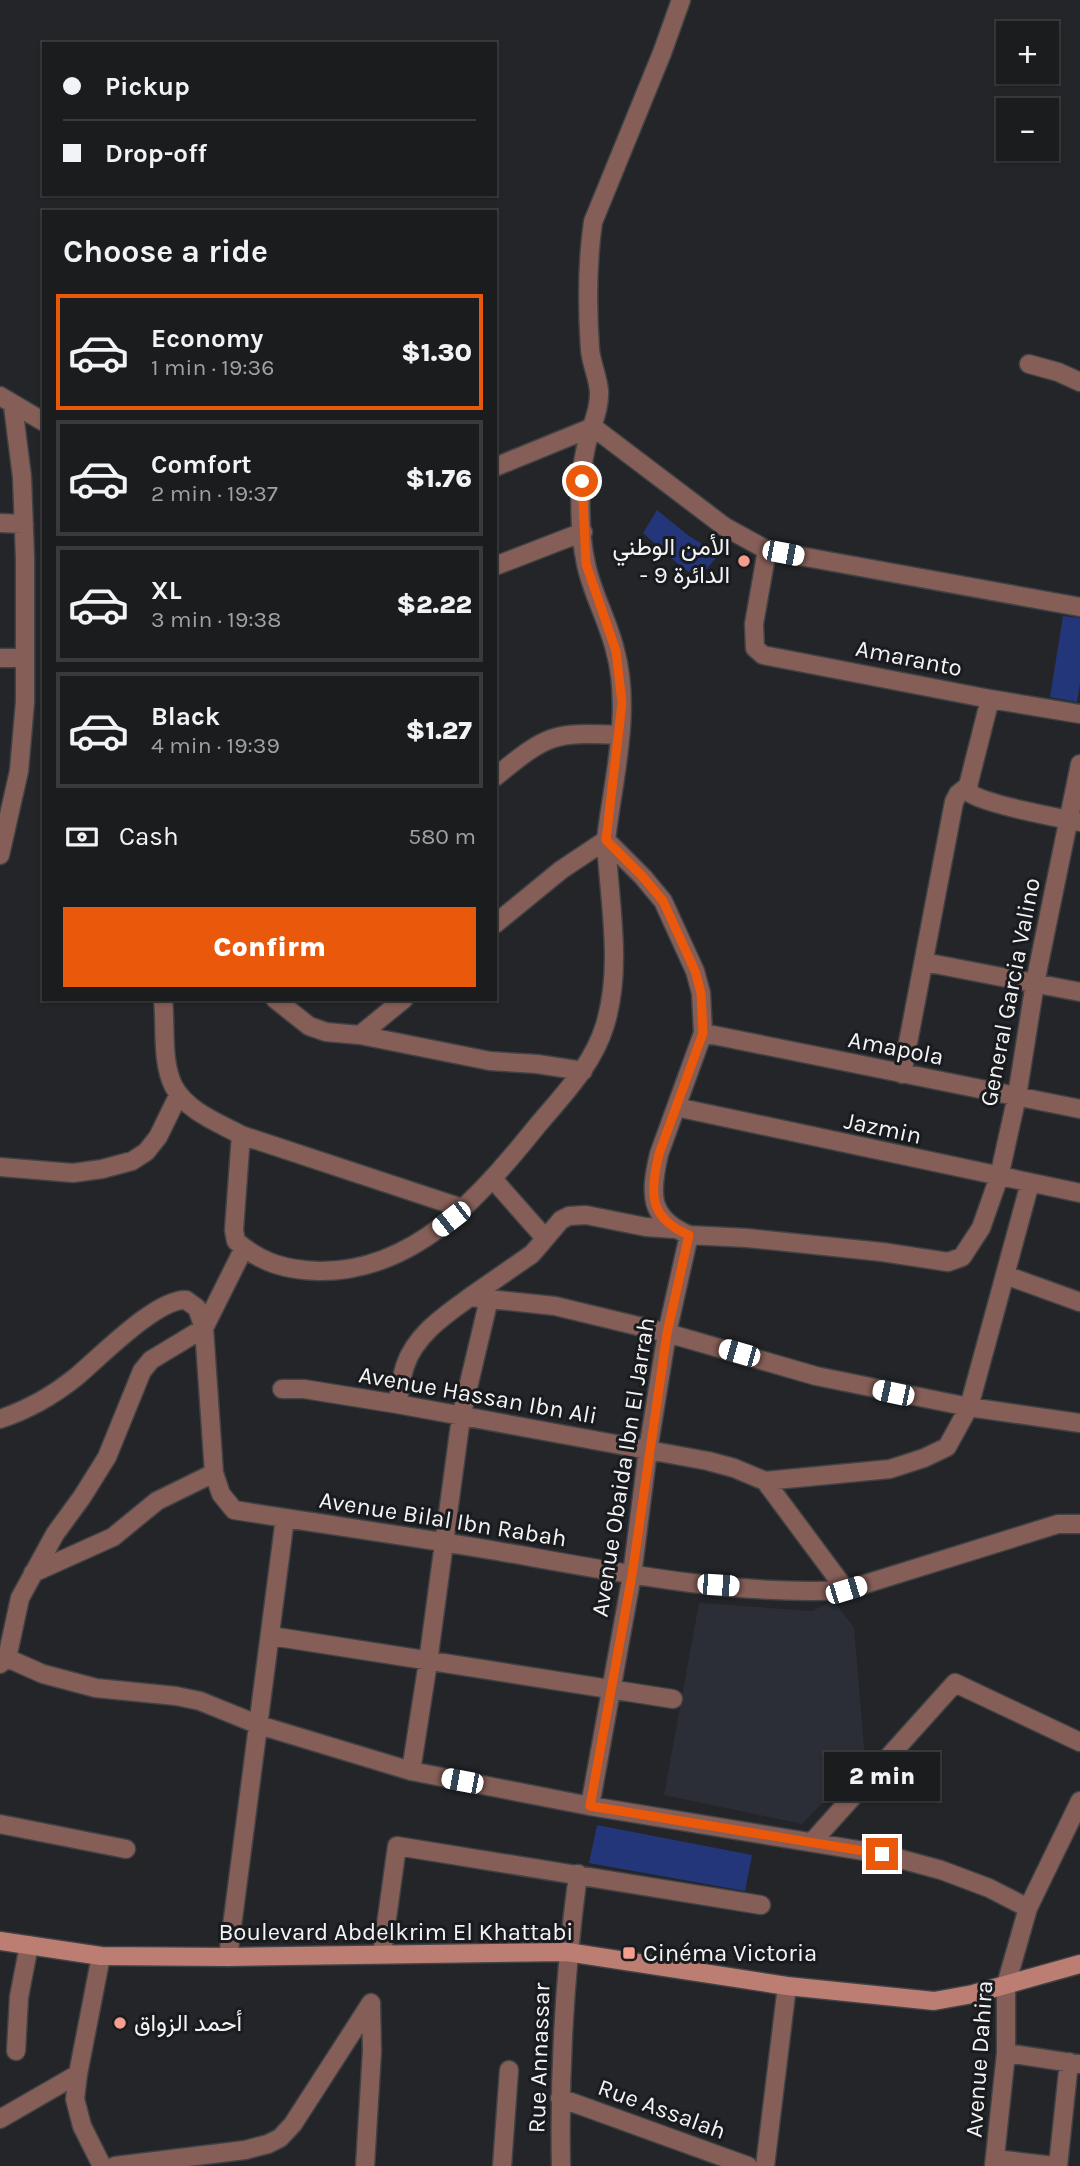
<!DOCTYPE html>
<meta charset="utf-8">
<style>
body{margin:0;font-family:Karla,Vazirmatn,sans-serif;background:#27292b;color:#f1f3f6;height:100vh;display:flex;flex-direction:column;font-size:26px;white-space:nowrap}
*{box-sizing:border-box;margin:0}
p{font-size:23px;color:#9fa1a4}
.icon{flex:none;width:38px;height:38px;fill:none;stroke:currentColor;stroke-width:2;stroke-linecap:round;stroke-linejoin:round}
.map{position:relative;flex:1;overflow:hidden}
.sheet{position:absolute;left:42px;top:210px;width:455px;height:791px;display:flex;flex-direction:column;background:#1a1c1e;border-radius:0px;box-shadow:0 2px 5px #0004,0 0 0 2px #383a3c}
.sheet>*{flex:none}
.banner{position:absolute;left:42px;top:42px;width:455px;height:154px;border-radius:0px;box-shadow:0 2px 5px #0004,0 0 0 2px #383a3c;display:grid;align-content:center;height:154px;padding:0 21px;background:#1a1c1e}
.fabs{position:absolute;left:996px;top:21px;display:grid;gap:14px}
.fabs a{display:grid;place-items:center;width:63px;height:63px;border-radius:0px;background:#1a1c1e;box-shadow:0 2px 5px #0004,0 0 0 2px #383a3c;font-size:35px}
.end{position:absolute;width:32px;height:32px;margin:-16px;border:9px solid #ea580c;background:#fff;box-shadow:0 0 0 4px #fff}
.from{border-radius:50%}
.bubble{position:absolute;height:49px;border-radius:0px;background:#1a1c1e;box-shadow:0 2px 5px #0004,0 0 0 2px #383a3c;font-size:23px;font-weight:800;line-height:49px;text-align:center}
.car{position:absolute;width:21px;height:42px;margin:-21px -10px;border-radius:9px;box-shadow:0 0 5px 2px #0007;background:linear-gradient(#fff 24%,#345 0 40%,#fff 0 76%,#345 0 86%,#fff 0)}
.banner b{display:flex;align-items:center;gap:24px;height:66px;font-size:26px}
.banner b+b{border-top:2px solid #383a3c}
.banner i{width:18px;height:18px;background:#f1f3f6}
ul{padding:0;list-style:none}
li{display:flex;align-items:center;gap:21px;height:116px;margin:0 14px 10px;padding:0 7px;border:4px solid #383a3c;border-radius:0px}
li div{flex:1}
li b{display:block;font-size:26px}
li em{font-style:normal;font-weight:800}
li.on{border-color:#ea580c}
li>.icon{width:63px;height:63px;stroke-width:1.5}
h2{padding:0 21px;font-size:32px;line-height:84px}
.pay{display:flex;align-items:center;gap:18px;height:77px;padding:0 21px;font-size:26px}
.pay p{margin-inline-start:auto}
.primary-button{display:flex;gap:14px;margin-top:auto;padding:14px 21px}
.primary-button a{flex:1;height:80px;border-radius:0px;background:#ea580c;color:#fff;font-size:28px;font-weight:800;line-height:80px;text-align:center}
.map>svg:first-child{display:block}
</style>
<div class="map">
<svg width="1080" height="2166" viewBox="0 0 1080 2166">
<rect width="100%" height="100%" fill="#232528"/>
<path fill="#2b2e36" d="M833,1601l21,26 11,132 -63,65 -138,-29 35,-192 113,8z"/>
<path fill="#24367a" d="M657,510l32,26 30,18 -18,22 -16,-6 -42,-37z
M1063,616l17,2v65l-3,19 -27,-5z
M597,1825l155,30 -7,36 -156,-28z"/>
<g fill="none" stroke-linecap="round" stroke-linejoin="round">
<defs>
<path id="street" d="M1029,364l29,8 22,10
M0,396l44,26
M593,427l132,100 42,23 313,57
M495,467l98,-40
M0,523l24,1
M767,550l-13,74 1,24 8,7 227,44 90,15
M495,566l88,-34
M0,658h25
M990,699l-22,87 2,7c14,11 89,25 110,29
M495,777c53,-43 57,-45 124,-42
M0,855l19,-84 6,-69v-144l-3,-81 -9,-71
M495,924l66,-54 45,-30
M924,962l156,30
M163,999c3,27 -2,63 11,88 13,24 45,36 67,48l221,73
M275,999l34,27 17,6 34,3 130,26 47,3 46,7
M703,1033l377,76
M360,1035l44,-36
M902,1074l52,-272 4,-8 10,-8
M676,1107l404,86
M241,1135l-7,95 2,11c25,22 50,29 83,30 97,1 162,-76 218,-145 26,-31 56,-61 68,-101 18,-59 4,-124 1,-185
M0,1167l73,6 29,-4 30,-8 14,-9 12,-15 21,-43
M493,1179l52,59
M689,1235l58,3 135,14 66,10 14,-5 19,-29 18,-51 18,-81 18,-113 45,-219
M1005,1275l75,27
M470,1297l62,-43 29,-34 8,-4 17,-1 60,12 29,2
M282,1389h22l93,15 311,57 26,7 31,13 125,-12 34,-11 23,-11 22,-40 61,-224
M397,1404c3,-12 4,-26 8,-38 10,-31 40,-51 65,-69l85,9 112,27 149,43 153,31 111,16
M0,1419c27,-9 55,-25 76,-42 23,-19 81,-79 110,-77l11,8 7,20 10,145 7,21 13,16c87,14 175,26 263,41 114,20 232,45 349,39l212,-66h22
M765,1481l81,109
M33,1573l80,-36 44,-36 57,-28
M271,1636l402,63
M7,1658l36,16 53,14 80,8 24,5 59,24 152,46 179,35 292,48 59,16 48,18 39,20
M0,1664l7,-6 13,-60 35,-64 27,-37 25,-40 35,-86 9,-11 53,-32 40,-80
M411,1771l17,-109 33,-245 28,-118
M590,1806l42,-231 16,-125 19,-117 22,-98c-41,-17 -39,-42 -30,-81l44,-121 -2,-40 -6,-22 -32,-70 -20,-24 -37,-37c7,-61 26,-129 9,-190 -7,-29 -23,-57 -29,-86 -7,-33 -8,-83 0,-117 4,-19 14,-36 13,-56 -1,-14 -8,-28 -9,-42 -3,-43 -3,-85 3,-127l69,-169 19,-53
M0,1824l126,25
M812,1842l143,-159 125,59
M382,1954l15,-108 364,59
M101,1956l-23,118 -3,25 7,27 20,40
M228,1957l57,-439
M16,2051l3,-54 10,-52
M1006,2053l74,11
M560,2098l188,68
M0,2119l78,-45
M995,2159l60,7
M115,2166l130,-16 23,-6 12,-6 13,-14 78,-121
M365,2166l7,-115 -1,-48
M502,2166l7,-96
M561,2166c-2,-98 4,-195 17,-292
M765,2166l22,-180
M994,2166l12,-113v-68l22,-77 52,-107
M1058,2166l11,-104"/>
<path id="secondary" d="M0,1941l101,15 127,1 339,-5 220,34 147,15 39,-7 107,-30"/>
</defs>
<use href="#street" stroke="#404245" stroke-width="21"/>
<use href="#secondary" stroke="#404245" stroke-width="21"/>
<use href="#street" stroke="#855e57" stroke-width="18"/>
<use href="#secondary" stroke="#bc7d72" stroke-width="18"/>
</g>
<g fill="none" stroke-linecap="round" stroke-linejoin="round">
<path stroke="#ea580c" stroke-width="9" d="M582,481l4,83 30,87 6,52 -16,137 37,37 20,24 32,70 6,22 2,40 -44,121c-9,39 -11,64 30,81l-22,98 -35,242 -42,231 292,48"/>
</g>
<g fill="#f59d8e" stroke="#1a1b1e" stroke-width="2.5">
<circle cx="744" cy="561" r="7"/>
<rect x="622" y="1946" width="14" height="14" rx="3.5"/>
<circle cx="120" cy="2023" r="7"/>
</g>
<g text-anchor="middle" stroke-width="6" stroke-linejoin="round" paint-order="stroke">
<g font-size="24" fill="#f3f4f6" stroke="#1a1b1e" text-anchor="start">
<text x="730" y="555" text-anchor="end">الأمن الوطني<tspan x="730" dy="28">- الدائرة 9</tspan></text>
<text x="643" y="1961">Cinéma Victoria</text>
<text x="134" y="2031">أحمد الزواق</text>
</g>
<g font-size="24" fill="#f3f4f6" stroke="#1a1b1e">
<text transform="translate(909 658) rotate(11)" y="8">Amaranto</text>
<text transform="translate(1010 992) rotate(-79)" y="8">General Garcia Valino</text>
<text transform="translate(896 1048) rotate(11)" y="8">Amapola</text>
<text transform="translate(883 1128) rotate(12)" y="8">Jazmin</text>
<text transform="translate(478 1395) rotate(10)" y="8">Avenue Hassan Ibn Ali</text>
<text transform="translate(623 1467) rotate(-81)" y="8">Avenue Obaida Ibn El Jarrah</text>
<text transform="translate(443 1519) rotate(9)" y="8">Avenue Bilal Ibn Rabah</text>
<text x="396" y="1940">Boulevard Abdelkrim El Khattabi</text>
<text transform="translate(539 2058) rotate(-88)" y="8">Rue Annassar</text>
<text transform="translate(979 2059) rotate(-86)" y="8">Avenue Dahira</text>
<text transform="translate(662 2109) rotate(20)" y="8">Rue Assalah</text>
</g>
</g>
</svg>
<div class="fabs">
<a>+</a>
<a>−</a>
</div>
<i class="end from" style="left:582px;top:481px"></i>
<i class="end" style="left:882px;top:1854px"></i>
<div class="bubble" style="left:824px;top:1752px;width:116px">2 min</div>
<i class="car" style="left:783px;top:553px;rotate:101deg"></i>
<i class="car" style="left:451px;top:1219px;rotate:232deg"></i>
<i class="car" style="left:739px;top:1353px;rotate:286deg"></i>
<i class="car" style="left:893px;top:1393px;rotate:282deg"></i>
<i class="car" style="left:718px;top:1585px;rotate:94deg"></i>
<i class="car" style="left:846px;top:1590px;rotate:73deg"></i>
<i class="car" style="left:462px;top:1781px;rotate:281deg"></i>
<div class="banner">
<b><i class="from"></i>Pickup</b>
<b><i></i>Drop-off</b>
</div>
<section class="sheet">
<h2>Choose a ride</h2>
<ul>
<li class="on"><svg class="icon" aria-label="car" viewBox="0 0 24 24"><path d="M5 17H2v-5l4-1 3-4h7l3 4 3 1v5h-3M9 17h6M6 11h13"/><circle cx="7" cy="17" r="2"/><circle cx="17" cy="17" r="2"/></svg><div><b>Economy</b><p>1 min · 19:36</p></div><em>$1.30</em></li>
<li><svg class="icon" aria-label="car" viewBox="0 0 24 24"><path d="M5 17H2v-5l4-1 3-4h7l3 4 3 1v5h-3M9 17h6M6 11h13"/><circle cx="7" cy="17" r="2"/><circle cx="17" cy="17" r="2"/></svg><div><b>Comfort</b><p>2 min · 19:37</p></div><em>$1.76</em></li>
<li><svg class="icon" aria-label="car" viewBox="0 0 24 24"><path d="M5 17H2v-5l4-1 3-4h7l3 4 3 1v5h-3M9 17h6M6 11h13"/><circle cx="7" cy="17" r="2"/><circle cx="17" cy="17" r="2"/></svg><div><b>XL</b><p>3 min · 19:38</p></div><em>$2.22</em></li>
<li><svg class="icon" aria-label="car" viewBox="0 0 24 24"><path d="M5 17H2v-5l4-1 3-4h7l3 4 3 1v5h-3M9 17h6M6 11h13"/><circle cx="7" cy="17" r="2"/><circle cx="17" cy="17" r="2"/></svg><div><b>Black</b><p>4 min · 19:39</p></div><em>$1.27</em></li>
</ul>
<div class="pay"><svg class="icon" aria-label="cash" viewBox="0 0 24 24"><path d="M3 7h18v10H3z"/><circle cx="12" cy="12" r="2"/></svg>Cash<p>580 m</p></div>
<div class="primary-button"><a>Confirm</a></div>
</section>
</div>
